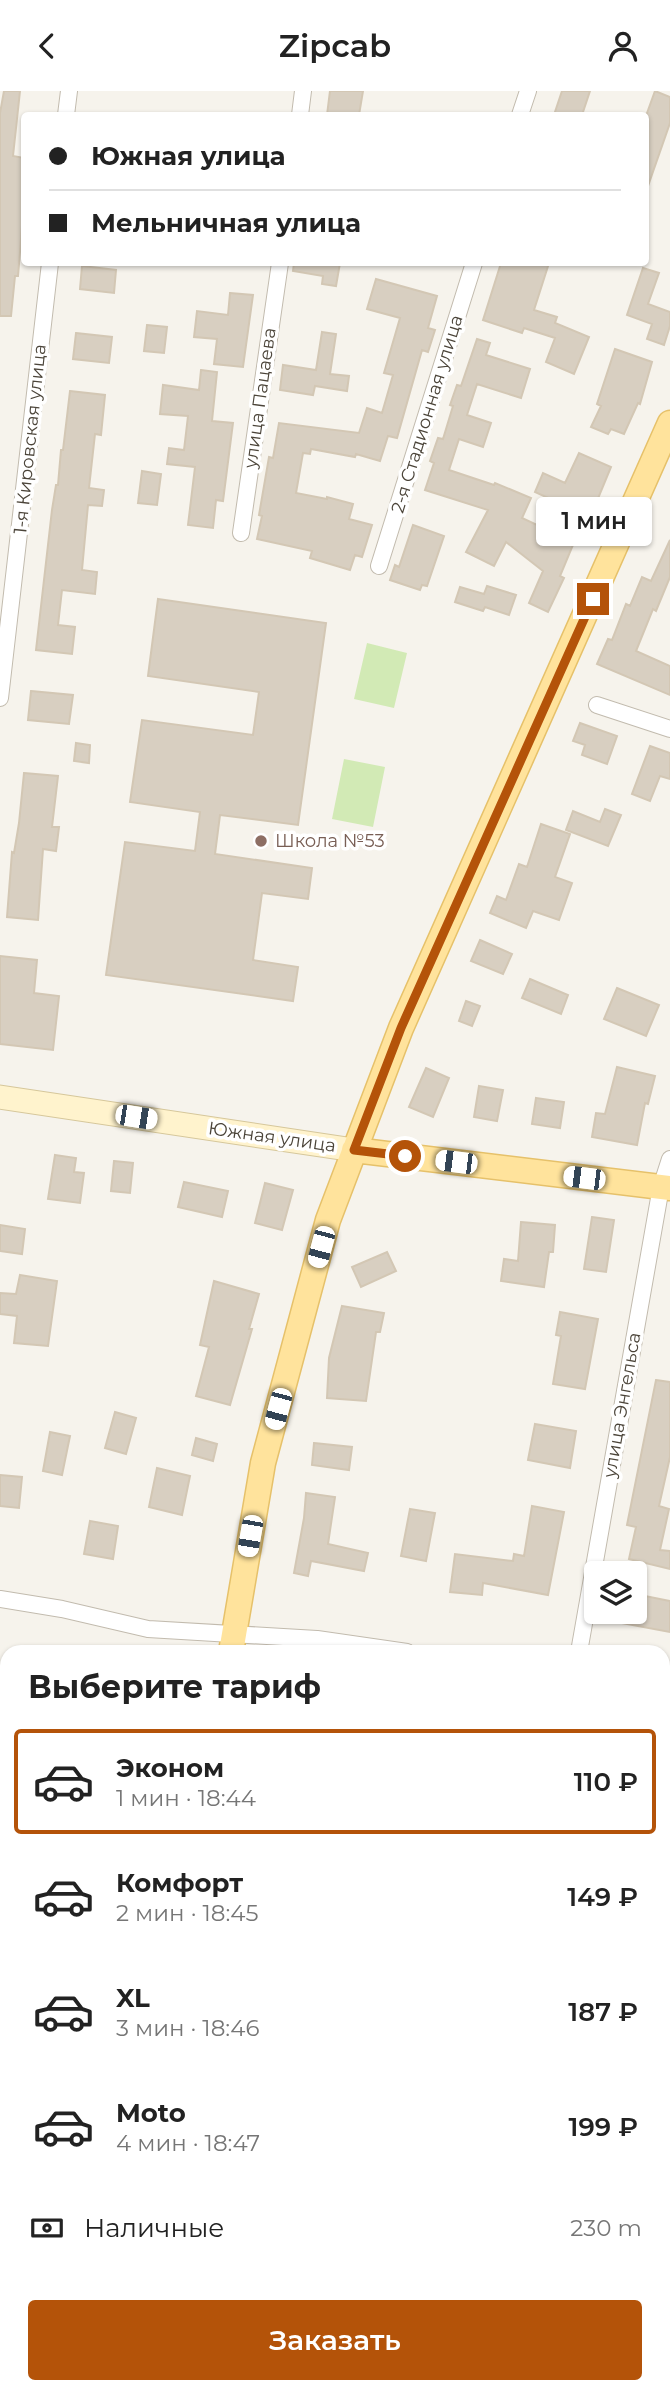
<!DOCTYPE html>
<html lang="ru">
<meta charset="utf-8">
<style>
body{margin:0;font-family:Montserrat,sans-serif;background:#f2f2f2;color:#222;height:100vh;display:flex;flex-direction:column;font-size:26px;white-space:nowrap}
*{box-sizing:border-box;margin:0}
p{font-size:23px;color:#767676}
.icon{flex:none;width:38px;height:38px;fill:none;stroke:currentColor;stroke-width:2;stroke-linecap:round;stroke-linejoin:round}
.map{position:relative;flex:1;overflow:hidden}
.details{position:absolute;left:0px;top:1554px;width:670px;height:749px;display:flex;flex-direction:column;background:#fff;border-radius:21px 21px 0 0;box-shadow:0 2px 5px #0004}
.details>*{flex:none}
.guide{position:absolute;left:21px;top:21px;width:628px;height:154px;border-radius:7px;box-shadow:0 2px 5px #0004;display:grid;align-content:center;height:154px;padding:0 28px;background:#fff}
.controls{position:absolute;left:584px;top:1470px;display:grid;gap:14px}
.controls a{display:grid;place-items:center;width:63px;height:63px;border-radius:7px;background:#fff;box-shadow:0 2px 5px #0004;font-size:35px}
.end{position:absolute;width:32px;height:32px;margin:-16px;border:9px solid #b45309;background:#fff;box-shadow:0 0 0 4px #fff}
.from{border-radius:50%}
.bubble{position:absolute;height:49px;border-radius:7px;background:#fff;box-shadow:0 2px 5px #0004;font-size:23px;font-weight:600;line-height:49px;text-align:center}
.car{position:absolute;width:21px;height:42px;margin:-21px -10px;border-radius:9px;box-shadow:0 0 5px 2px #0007;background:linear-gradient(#fff 24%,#345 0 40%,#fff 0 76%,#345 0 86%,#fff 0)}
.guide b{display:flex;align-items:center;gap:24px;height:66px;font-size:26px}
.guide b+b{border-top:2px solid #e0e0e0}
.guide i{width:18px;height:18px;background:#222}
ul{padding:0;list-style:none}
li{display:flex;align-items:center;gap:21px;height:105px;margin:0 14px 10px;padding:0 14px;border:4px solid transparent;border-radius:7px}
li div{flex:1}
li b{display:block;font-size:26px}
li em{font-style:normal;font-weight:600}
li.on{border-color:#b45309}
li>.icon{width:63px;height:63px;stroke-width:1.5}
h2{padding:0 28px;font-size:32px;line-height:84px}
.pay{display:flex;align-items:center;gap:18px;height:77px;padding:0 28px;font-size:26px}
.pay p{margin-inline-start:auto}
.button{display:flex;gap:14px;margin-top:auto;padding:14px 28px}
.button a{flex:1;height:80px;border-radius:7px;background:#b45309;color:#fff;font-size:28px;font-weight:600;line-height:80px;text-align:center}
header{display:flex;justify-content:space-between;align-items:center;height:91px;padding:0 28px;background:#fff;font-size:32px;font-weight:600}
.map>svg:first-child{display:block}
</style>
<header><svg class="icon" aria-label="back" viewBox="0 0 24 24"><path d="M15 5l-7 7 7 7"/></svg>Zipcab<svg class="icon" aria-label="person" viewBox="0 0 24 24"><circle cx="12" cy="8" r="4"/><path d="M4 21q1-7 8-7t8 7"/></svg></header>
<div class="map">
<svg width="670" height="2303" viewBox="0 0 670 2303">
<rect width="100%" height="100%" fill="#f6f3ec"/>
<path fill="#d2eab5" d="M367,552l40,10 -13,55 -40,-9z
M344,668l41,8 -12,60 -41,-8z
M663,1666l7,1v399l-7,-2z
M7,2011v285h65l-1,7h-71v-244z
M147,2296h402l-2,7h-402z"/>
<path fill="#d8cfc1" stroke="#d3c7b4" stroke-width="2" d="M4,0h16l-7,65 11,2v41l-4,53 -2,24h-3l-4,40h-11v-203z
M330,0h33l-4,24h-32z
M562,0h28l-8,24h-28z
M655,0l15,6v26l-22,63h-2v-70z
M294,172h46l-4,23 -14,-2 1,-8 -30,-5z
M501,172h48l-15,47 23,7 -2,6 34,14 -15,37 -28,-12 9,-24 -31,-10 -2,5 -39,-13z
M82,175l34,4 -2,23 -34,-4z
M643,177l16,5 -11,31 22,8v14l-6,19 -17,-6 5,-15 -25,-9z
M376,188l61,17 -9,32 7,2 -7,22 -6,-2 -25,88 -9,-2 -8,25 -24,-7 -1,3 -44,-8 -1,5 -7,-1 -7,40 31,6v-2l26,7 -4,15 23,6 -10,32 -7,-2 -5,15 -40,-12 2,-7 -55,-12 5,-23 -3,-1 10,-58 4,1 6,-35 80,10 8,-25 15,5 11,-38 -9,-2 16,-55 -33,-9z
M230,202l23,2 -10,72 -29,-3 3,-25 -23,-2 3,-26 31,4z
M147,234l20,2 -3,26 -20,-2z
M322,241l14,2 -6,40 19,2 -2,15 -32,-5 -2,9 -33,-5 3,-25 33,5z
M76,242l36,4 -3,26 -36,-4z
M477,248l13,4 -4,12 44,14 -9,29 -44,-14 -10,31 24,8 -8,24 -24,-8 -10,31 45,15 1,-2 36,15 -9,20 34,16 12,-27 -33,-15 8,-19 22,10 14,-30 32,14 -19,46 -5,-2 -27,65 4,2 -16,34 -19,-9 14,-32 -37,-29 -12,24 -28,-14 22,-42 -63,-20 9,-27 -4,-2 8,-23 5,1 10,-33 -3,-1 7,-20 4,1z
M615,258l37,13 -12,42 -2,-1 -14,31 -13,-5 -3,5 -17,-7 10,-21 -4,-2z
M201,279l16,2 -5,49 21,2 -10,78 -7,-1 -3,28 -25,-3 7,-58 -28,-3 2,-16 15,2 4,-34 -28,-2 3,-29 36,5z
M70,300l35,4 -4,40 -6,-1 -6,54 15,2 -2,16 -14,-1 -6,65 15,2 -2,22 -33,-4 -4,35 17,2 -3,27 -36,-4 16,-140 4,-25h2l3,-35h2z
M142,380l19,3 -4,31 -19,-2z
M413,434l31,11 -17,50 -5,-1 -2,5 -30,-10 5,-15 4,2z
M670,449v37l-14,34 -3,-2 -17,42 34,15v29l-73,-31 11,-25 4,1 14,-36 4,2 12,-29 9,4z
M487,495l29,9 -7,20 -24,-8 -2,4 -28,-9 5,-15 24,7z
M158,508l168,24 -28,202 -78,-10 -5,39 97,14 -4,31 -46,-6 -9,67 45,7 -5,34 -187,-26 19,-133 70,9 5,-39 -70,-10 12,-82 111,15 6,-43 -111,-16z
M31,600l42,4 -4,29 -41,-4z
M580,632l37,13 -10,28 -25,-9 3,-10 -12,-4z
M76,652l14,2 -1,18 -15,-2z
M650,655l20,7v26l-10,-3 -10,25 -18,-7z
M24,682l34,3 -6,51h7l-3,24 -13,-2 -5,71 -31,-3 5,-65 2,1 5,-30z
M605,718l16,6 -13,31 -42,-16 7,-19 27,11z
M541,733l29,10 -15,43 17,6 -13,37 -26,-9 -7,17 -36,-15 7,-17 9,4 13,-36 8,3z
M480,849l32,14 -9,20 -32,-13z
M0,865l37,4 -3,33 25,3 -6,54 -53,-6z
M530,888l38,16 -7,19 -39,-16z
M617,897l42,17 -13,31 -42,-17z
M466,910l14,5 -8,20 -13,-5z
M617,976l38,9 -7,28 -3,-1 -8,42 -45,-8 4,-24 9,1z
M426,977l23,10 -16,39 -24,-10z
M479,995l24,4 -6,31 -23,-4z
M536,1007l28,4 -4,26 -28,-4z
M55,1064l21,3 -2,14 10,1 -4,30 -32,-4z
M114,1070l19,2 -3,30 -19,-2z
M184,1091l44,9 -6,26 -44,-10z
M265,1092l28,7 -11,40 -27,-7z
M592,1126l22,3 -8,52 -22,-3z
M521,1131l34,3 -2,27h-4l-5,35 -43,-6 3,-22 14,2z
M0,1134l25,4 -3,25 -22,-3z
M387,1161l9,19 -35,16 -9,-20z
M20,1184l37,6 -9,65 -34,-3 3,-27 -17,-2v-21l16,1z
M214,1190l45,13 -10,35h3l-22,76 -34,-9 13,-49 -9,-2z
M342,1215l42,7 -4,19h-4l-10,69 -39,-3 2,-40z
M560,1221l38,7 -13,70 -32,-5 8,-48 -5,-1z
M656,1289l14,2v75l-11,49 10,3 -9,41 10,1v18l-41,-10 7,-32 -9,-2z
M115,1321l21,6 -10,36 -21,-6z
M535,1333l41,7 -6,37 -42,-8z
M50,1341l20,4 -8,39 -19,-4z
M196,1347l21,6 -4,17 -21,-6z
M314,1352l38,4 -3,23 -37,-5z
M157,1377l33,8 -8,39 -33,-8z
M0,1384l22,2 -3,31 -19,-2z
M306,1402l29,4 -7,47 40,9 -4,18 -53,-10 -3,15 -14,-3 10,-55z
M532,1415l32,6 -16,83 -65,-12 -1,12 -32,-3 5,-38 58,7 1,-7 10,2z
M410,1418l25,4 -9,48 -25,-5z
M90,1430l28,5 -5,33 -29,-5z
M635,1503l35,7v31l-70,-13 1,-7h34z"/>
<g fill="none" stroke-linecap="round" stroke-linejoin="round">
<defs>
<path id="lane" d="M663,1678l7,1
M663,1815l7,2
M663,1942l7,1
M318,2303l1,-7"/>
<path id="street" d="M66,24l3,-24
M300,24l3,-24
M520,24l8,-24
M241,442l39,-270
M379,475l95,-303
M0,607l50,-435
M597,614l73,24
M0,1508l62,10 86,20 169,10 90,13
M579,1561l82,-465 9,-28
M663,1597l7,1
M0,1651l7,2"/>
<path id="secondary" d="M0,1006l354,53"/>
<path id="primary" d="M354,1059l316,38
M231,1561l32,-189 65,-243 73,-192 269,-605
M102,2303l1,-7"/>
</defs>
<use href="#lane" stroke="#c2bbae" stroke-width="10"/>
<use href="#street" stroke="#c2bbae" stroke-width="18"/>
<use href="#secondary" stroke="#d6c79b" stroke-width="25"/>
<use href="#primary" stroke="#e6c16a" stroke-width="27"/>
<use href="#lane" stroke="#fff" stroke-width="8"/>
<use href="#street" stroke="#fff" stroke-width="16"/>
<use href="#secondary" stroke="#fff3cd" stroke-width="23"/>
<use href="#primary" stroke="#ffe39c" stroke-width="24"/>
</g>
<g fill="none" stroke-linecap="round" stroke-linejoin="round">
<path stroke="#b45309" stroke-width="9" d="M405,1065l-51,-6 47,-122 192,-429"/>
</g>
<circle fill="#8d6e63" stroke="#fff" stroke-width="2.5" cx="261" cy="750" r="7"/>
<g text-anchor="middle" stroke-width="7" stroke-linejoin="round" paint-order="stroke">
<g font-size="18" fill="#4b4439" stroke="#fff">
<text transform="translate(260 307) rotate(-82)" y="6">улица Пацаева</text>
<text transform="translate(427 323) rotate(-73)" y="6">2-я Стадионная улица</text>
<text transform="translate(30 348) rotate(-84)" y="6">1-я Кировская улица</text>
<text transform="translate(272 1046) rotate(8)" y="6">Южная улица</text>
<text transform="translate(622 1314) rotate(-80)" y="6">улица Энгельса</text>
</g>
<g font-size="18" fill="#785e54" stroke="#fff" text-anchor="start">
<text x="275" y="756">Школа №53</text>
</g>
</g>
</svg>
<div class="controls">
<a><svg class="icon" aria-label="layers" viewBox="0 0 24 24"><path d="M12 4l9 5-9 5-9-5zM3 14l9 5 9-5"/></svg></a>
</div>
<i class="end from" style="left:405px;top:1065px"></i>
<i class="end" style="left:593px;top:508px"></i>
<div class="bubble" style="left:536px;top:406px;width:116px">1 мин</div>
<i class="car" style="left:136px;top:1026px;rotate:99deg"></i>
<i class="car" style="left:456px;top:1071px;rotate:277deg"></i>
<i class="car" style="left:584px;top:1087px;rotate:277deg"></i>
<i class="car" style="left:321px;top:1156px;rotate:195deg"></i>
<i class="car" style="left:278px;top:1318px;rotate:195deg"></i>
<i class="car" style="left:250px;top:1445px;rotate:190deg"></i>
<div class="guide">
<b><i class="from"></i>Южная улица</b>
<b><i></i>Мельничная улица</b>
</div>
<section class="details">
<h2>Выберите тариф</h2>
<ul>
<li class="on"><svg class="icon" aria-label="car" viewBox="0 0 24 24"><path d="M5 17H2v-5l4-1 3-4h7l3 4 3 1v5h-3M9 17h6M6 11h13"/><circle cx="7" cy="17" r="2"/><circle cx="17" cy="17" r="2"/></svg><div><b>Эконом</b><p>1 мин · 18:44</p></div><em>110 ₽</em></li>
<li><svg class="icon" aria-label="car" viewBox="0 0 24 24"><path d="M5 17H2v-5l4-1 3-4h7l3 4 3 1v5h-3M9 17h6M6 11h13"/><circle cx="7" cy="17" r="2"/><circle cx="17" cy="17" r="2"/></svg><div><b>Комфорт</b><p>2 мин · 18:45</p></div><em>149 ₽</em></li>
<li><svg class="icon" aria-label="car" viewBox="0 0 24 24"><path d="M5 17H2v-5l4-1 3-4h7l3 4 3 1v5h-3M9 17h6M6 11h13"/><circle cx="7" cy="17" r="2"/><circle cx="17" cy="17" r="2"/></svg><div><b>XL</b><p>3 мин · 18:46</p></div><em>187 ₽</em></li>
<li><svg class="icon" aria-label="car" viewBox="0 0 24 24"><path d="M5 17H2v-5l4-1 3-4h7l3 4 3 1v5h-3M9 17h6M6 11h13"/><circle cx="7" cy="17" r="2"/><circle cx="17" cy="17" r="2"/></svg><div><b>Moto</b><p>4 мин · 18:47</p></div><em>199 ₽</em></li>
</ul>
<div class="pay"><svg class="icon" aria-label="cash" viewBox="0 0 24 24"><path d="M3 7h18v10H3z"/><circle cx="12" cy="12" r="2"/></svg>Наличные<p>230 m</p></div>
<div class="button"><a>Заказать</a></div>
</section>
</div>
